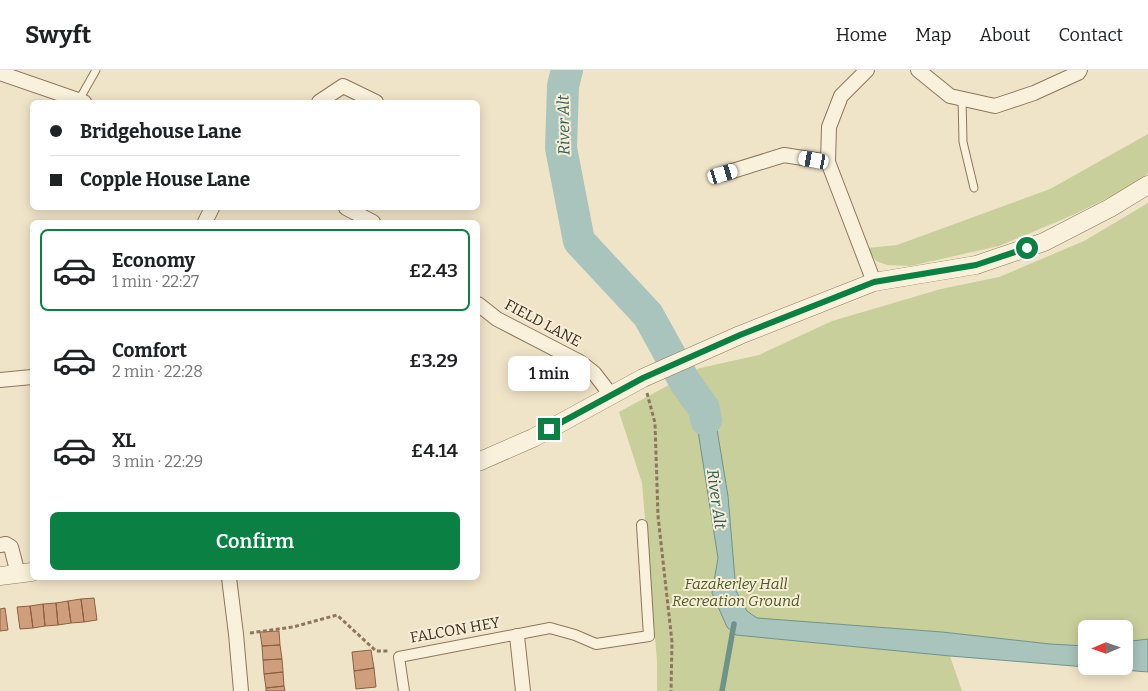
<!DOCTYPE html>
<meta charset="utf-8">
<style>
body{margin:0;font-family:Bitter,serif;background:#f6f6f6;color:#202124;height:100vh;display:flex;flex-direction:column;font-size:19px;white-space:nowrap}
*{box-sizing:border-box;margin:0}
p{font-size:16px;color:#757577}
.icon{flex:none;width:28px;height:28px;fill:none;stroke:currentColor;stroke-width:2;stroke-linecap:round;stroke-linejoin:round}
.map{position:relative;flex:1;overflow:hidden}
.drawer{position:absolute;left:30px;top:150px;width:450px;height:360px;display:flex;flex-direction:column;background:#fff;border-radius:8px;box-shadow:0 2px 12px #0003}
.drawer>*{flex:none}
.hud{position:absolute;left:30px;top:30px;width:450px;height:110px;border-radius:8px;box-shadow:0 2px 12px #0003;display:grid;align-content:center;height:110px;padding:0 20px;background:#fff}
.needle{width:32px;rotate:268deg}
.tools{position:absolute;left:1078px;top:550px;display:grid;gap:10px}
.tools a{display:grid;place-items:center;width:55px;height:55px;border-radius:8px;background:#fff;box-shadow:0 2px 12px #0003;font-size:25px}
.end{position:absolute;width:22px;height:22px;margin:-11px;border:6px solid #0b8043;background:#fff;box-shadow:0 0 0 2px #fff}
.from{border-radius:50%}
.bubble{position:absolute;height:35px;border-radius:8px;background:#fff;box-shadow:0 2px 12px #0003;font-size:16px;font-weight:600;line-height:35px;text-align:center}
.car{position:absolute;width:15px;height:30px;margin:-15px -8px;border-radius:6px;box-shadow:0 0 4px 1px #0007;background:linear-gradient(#fff 24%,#345 0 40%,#fff 0 76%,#345 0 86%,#fff 0)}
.hud b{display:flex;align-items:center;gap:18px;height:48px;font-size:19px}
.hud b+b{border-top:1px solid #e0e0e0}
.hud i{width:12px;height:12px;background:#202124}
ul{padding:9px 0 0;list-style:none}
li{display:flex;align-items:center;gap:15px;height:82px;margin:0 10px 8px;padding:0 10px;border:2px solid transparent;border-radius:8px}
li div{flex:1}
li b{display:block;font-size:19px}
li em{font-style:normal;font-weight:600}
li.active{border-color:#0b8043}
li>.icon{width:45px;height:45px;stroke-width:1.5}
.primary-button{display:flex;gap:10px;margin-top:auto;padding:10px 20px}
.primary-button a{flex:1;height:58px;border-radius:8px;background:#0b8043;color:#fff;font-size:20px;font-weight:600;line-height:58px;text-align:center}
header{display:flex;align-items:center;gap:30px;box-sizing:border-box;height:70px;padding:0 25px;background:#fff;border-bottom:1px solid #e0e0e0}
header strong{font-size:24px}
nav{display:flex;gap:28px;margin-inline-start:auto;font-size:18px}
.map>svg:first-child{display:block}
</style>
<header>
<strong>Swyft</strong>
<nav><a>Home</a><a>Map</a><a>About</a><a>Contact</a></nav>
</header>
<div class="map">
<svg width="1148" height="621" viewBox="0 0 1148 621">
<rect width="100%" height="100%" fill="#f0e4c8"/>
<path fill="#c9cf9b" d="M1148,64v39l-12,11 -63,31 -74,31 -89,20 -23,-1 -11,-4 -9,-13 30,-3 153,-56z
M1148,133v436l-24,3v-13h-38l-1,17 -35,-2 -108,-12 -119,-9 1,20 126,13 12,35h-305v-30l-15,-178 -23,-71 81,-44 59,-13 73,-34 109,-32 58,-12 85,-36z"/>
<path fill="#a9c4bc" stroke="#6f938a" d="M694,307l19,28 15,91 8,95 11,20 10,7 185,14 108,12 36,2v20h38v-24l24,-3v33l-198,-16 -214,-21 -9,-8 -15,-34 6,-35 -23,-146 -16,-27z"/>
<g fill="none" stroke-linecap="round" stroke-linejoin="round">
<path stroke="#6f938a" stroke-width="5.5" d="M722,621l12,-67"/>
<path stroke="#a9c4bc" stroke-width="32" d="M567,0l-4,16 -2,62 18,93 69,74 37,67 19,27 2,11"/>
</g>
<path fill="#cf9f7d" stroke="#8d5f41" d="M94,528l3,22 -13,2 -3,-23z
M81,529l3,23 -13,1 -3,-22z
M68,531l3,22 -13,2 -2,-22z
M56,533l2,22 -13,1 -2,-22z
M43,534l2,22 -12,2 -3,-22z
M30,536l3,22 -13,1 -3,-22z
M5,538l3,22 -8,1v-22z
M279,561l1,14 -18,1 -2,-14z
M280,575l2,14 -19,1 -1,-14z
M371,580l3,18 -20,3 -2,-19z
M282,589l1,13 -19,2 -1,-14z
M374,598l2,19 -20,2 -2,-18z
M283,602l1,14 -18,2 -2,-14z
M284,616l1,5h-19v-3z"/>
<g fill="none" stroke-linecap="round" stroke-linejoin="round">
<defs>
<path id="service" d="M962,28l1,44 11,46
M79,30l17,-30"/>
<path id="pedestrian" d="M404,621l-5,-34 151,-29 25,7 21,9 53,-8 -7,-111"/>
<path id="minor" d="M867,0l-26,26 -12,31 -1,35 46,120
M918,0l32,26 45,10 39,-13 44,-20 2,-3
M0,3l84,29
M319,32l24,-16 33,16
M723,104l61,-19 44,7
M346,138l27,14
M205,152l7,-14
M478,234l19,15 83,43 14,11 17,22
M0,310l32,-3
M0,475l6,-1 5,3 7,27
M229,508l7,56 5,57
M517,566l6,55"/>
<path id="tertiary" d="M478,392l55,-24 110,-60 97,-43 134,-53 102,-17 68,-23 66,-34 38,-23
M0,506l32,-4"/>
</defs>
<use href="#service" stroke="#8d765c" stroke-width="9"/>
<use href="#pedestrian" stroke="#8d765c" stroke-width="12"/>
<use href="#minor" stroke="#8d765c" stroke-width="16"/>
<use href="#tertiary" stroke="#8d765c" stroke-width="19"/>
<path stroke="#8d765c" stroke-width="3" stroke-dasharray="4 2.5" stroke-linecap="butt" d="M647,323l8,30 3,93 14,126 -1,49
M250,563l43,-6 44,-12 39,36h12"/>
<use href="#service" stroke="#faf1dc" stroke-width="7"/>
<use href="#pedestrian" stroke="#faf1dc" stroke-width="10"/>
<use href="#minor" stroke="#faf1dc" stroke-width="14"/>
<use href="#tertiary" stroke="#faf1dc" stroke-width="18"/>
</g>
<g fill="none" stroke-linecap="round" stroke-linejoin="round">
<path stroke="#0b8043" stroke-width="6" d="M549,359l94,-51 97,-43 134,-53 102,-17 51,-17"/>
</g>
<g text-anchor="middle" stroke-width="4" stroke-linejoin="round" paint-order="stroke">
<g font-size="15" fill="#3d2e20" stroke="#f7eed8">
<text transform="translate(543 253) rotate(28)" y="5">FIELD LANE</text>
<text transform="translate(455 560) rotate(-10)" y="5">FALCON HEY</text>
</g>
<g font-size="15" font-style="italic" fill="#4d5a26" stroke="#f7eed8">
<text x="736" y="519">Fazakerley Hall<tspan x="736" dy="17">Recreation Ground</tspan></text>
</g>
<g font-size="16" font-style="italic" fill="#2f5d5a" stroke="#f7eed8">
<text transform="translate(563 55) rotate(-91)" y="6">River Alt</text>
<text transform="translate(717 429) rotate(82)" y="6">River Alt</text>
</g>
</g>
</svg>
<div class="tools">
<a><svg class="needle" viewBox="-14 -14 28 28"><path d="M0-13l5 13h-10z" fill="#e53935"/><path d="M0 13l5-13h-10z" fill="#757577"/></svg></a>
</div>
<i class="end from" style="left:1027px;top:178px"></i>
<i class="end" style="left:549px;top:359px"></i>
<div class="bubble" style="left:508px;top:286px;width:82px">1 min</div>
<i class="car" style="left:814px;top:90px;rotate:280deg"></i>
<i class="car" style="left:723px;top:104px;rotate:73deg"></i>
<div class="hud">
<b><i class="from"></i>Bridgehouse Lane</b>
<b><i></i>Copple House Lane</b>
</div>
<section class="drawer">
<ul>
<li class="active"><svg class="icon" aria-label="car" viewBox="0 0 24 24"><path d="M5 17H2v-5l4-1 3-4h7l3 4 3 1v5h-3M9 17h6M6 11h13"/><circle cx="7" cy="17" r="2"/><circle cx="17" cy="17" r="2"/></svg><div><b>Economy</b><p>1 min · 22:27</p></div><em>£2.43</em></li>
<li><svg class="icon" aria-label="car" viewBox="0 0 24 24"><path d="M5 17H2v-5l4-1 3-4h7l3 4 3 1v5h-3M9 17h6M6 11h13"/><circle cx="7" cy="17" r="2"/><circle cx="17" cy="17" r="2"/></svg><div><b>Comfort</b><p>2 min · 22:28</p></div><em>£3.29</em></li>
<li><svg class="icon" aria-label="car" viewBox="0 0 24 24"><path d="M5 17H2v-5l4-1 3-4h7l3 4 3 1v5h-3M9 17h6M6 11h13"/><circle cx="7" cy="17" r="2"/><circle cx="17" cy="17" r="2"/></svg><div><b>XL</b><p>3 min · 22:29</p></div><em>£4.14</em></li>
</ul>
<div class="primary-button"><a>Confirm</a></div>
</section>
</div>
